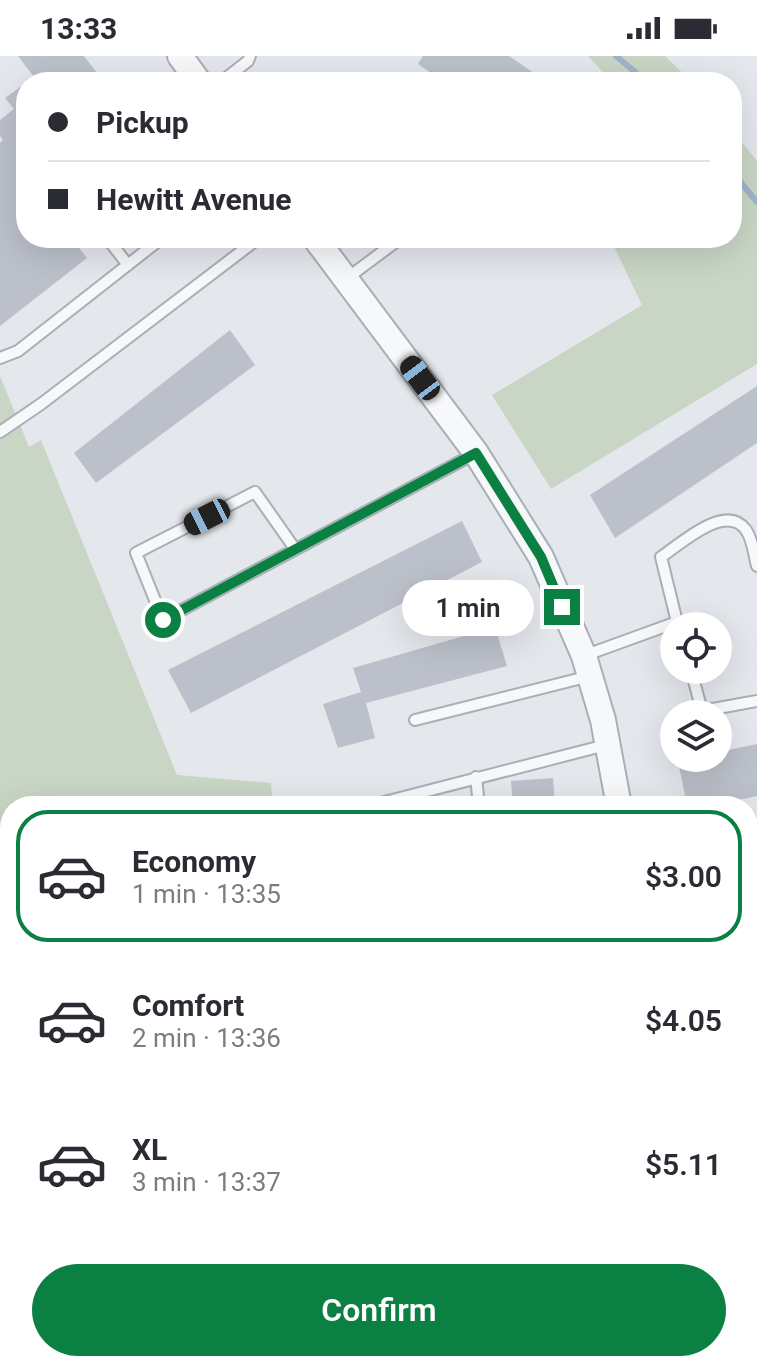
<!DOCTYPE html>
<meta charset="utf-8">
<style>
body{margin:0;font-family:Roboto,sans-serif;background:#f2f2f3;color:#2b2b33;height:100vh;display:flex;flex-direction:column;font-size:30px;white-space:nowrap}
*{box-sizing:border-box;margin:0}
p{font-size:26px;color:#7c7c81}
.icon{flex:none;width:44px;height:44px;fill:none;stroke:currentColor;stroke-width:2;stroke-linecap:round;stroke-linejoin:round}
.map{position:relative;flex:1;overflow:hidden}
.side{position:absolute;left:0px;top:740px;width:758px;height:576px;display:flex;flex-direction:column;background:#fff;border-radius:32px 32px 0 0;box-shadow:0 8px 32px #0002}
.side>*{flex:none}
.banner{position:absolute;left:16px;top:16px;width:726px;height:176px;border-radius:32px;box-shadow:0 8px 32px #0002;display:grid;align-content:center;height:176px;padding:0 32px;background:#fff}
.controls{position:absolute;left:660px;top:556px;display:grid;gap:16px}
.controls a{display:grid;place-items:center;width:72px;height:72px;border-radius:50%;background:#fff;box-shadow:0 8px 32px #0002;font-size:40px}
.end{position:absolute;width:36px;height:36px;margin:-18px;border:10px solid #0b8043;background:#fff;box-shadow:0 0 0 4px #fff}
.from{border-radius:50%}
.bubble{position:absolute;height:56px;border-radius:28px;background:#fff;box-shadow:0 8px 32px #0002;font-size:26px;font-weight:600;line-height:56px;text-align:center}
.car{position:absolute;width:24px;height:48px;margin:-24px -12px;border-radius:10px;box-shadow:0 0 6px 2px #0007;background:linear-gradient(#222 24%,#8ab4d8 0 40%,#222 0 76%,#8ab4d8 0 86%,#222 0)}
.banner b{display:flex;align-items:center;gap:28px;height:76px;font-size:30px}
.banner b+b{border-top:2px solid #e1e1e2}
.banner i{width:20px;height:20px;background:#2b2b33}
ul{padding:14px 0 0;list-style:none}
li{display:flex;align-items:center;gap:24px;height:132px;margin:0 16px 12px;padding:0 16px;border:4px solid transparent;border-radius:32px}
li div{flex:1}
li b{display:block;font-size:30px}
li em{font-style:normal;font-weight:600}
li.current{border-color:#0b8043}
li>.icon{width:72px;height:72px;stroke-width:1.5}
.button{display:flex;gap:16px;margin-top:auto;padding:16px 32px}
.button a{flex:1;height:92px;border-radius:48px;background:#0b8043;color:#fff;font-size:32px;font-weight:600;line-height:92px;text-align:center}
.status{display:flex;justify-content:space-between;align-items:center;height:56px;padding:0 40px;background:#fff;direction:ltr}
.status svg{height:22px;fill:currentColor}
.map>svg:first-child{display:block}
</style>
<div class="status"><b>13:33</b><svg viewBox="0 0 49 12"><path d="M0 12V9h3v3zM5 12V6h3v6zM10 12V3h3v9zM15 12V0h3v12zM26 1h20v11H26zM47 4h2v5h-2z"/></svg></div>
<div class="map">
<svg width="757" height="1316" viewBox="0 0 757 1316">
<rect width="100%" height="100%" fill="#e4e7ec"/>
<path fill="#c9d6c5" d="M588,0h77l27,26h-80z
M732,74l25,31v203l-206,125 -59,-94 150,-90 -32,-67h122z
M0,320l29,71 12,-7 136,335 94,8 2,23h-263v556h259l2,10h-271z"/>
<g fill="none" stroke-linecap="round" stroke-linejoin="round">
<path stroke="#9fb4cc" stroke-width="6" d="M616,0l31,26
M732,116l25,30"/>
</g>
<path fill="#bbc0ca" d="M18,0h66l20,26h-77l7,-5z
M423,0h86l38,26h-103l-26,-18z
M26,27v155h45l16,20 -87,68v-183l3,-3 -3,-4v-16l14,-11 -9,-11z
M230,274l25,35 -159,118 -22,-30z
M757,330v57l-142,95 -25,-43z
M462,465l20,41 -291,151 -23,-43z
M495,571l12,39 -141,37 9,35 -37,10 -15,-44 38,-12 -8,-24z
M757,688v52l-47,10h-23l-9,-45 40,-3v-6z
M553,722l2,28h-42l-2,-25z
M748,936l9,1v44l-9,-1z
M757,1118v54l-9,-8v-35z"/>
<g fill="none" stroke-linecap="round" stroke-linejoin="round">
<defs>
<path id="service" d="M221,26l27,-21 2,-5
M107,182l21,27
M346,223l55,-41
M0,302l18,-7 144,-113
M0,376l41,-28 218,-166
M295,493l-40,-57 -119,61 27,67 287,-153 24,-13
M677,566l-16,-65c21,-14 65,-55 85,-27 7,10 8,25 11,36
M586,599l91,-33 1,4
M691,614l11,41 55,-10
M415,664l175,-44
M476,721l3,29
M369,750l237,-61
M748,798l9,-2
M748,806l9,43
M748,873l9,-9
M748,1049l9,-1
M567,1306l15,6 69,-6
M418,1316l90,-10"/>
<path id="tertiary" d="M180,0l19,26
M315,182l161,215 65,104 43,99 19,64 16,86
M680,1306l2,10"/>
</defs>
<use href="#service" stroke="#a9aeb7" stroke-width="14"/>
<use href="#tertiary" stroke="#a9aeb7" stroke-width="28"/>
<use href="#service" stroke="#f7f8fa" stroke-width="10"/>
<use href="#tertiary" stroke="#f7f8fa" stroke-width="24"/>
</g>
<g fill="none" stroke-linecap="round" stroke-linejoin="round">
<path stroke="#0b8043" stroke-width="10" d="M163,564l313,-167 65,104 21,50"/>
</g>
</svg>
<div class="controls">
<a><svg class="icon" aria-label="locate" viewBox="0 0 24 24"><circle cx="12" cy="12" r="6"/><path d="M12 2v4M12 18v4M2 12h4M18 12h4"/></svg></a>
<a><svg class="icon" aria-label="layers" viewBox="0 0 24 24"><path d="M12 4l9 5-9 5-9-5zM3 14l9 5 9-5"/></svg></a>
</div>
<i class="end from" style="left:163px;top:564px"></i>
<i class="end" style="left:562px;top:551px"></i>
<div class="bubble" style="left:402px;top:524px;width:132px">1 min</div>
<i class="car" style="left:420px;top:322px;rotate:323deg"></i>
<i class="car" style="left:207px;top:461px;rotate:243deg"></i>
<div class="banner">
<b><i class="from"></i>Pickup</b>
<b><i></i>Hewitt Avenue</b>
</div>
<section class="side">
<ul>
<li class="current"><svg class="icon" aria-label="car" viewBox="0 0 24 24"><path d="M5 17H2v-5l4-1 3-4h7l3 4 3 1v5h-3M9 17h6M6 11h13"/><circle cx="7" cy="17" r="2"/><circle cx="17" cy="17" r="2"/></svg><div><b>Economy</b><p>1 min · 13:35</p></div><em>$3.00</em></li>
<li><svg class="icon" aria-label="car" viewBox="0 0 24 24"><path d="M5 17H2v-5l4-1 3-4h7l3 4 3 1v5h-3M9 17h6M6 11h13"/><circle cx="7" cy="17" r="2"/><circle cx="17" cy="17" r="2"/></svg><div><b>Comfort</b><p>2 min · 13:36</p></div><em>$4.05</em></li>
<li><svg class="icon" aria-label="car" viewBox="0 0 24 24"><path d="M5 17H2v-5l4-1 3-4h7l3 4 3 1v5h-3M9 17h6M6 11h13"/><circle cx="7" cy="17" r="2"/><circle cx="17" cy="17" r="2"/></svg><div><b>XL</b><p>3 min · 13:37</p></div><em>$5.11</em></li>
</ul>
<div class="button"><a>Confirm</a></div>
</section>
</div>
